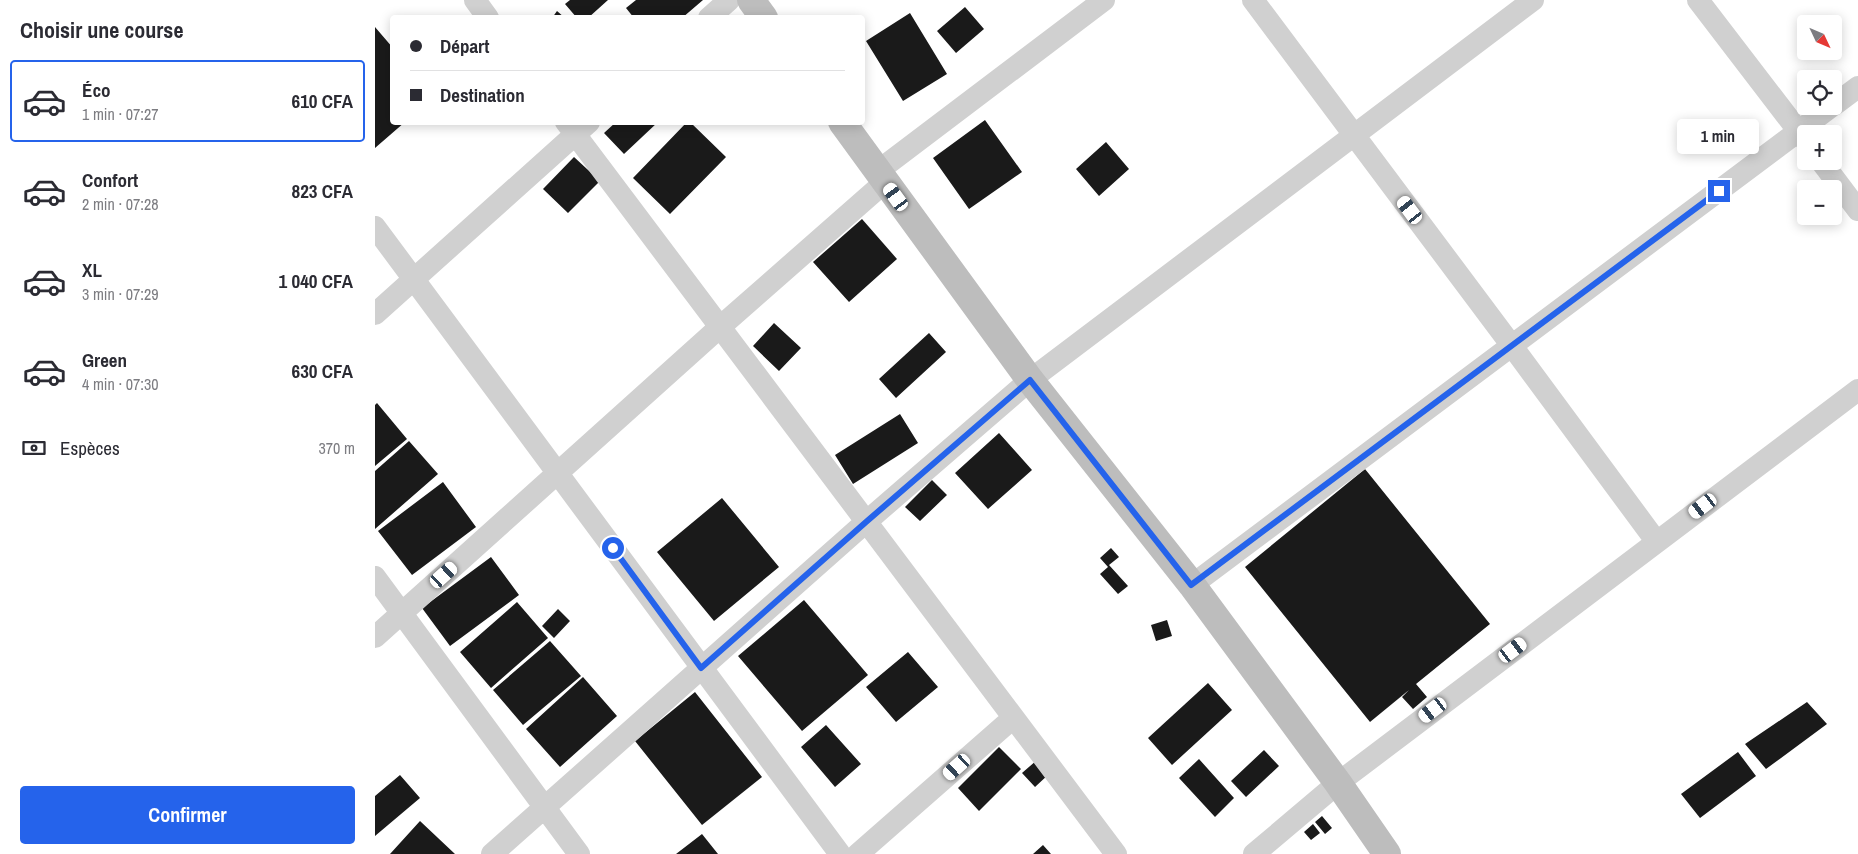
<!DOCTYPE html>
<html lang="fr">
<meta charset="utf-8">
<style>
body{margin:0;font-family:"Archivo Narrow",sans-serif;background:#f7f7f7;color:#2b2b33;height:100vh;display:flex;flex-direction:column;font-size:19px;white-space:nowrap}
*{box-sizing:border-box;margin:0}
p{font-size:16px;color:#7c7c81}
.icon{flex:none;width:28px;height:28px;fill:none;stroke:currentColor;stroke-width:2;stroke-linecap:round;stroke-linejoin:round}
.map{position:relative;flex:1;overflow:hidden}
.side{display:flex;flex-direction:column;background:#fff;width:375px}
.side>*{flex:none}
.guide{position:absolute;left:15px;top:15px;width:475px;height:110px;border-radius:5px;box-shadow:0 2px 12px #0003;display:grid;align-content:center;height:110px;padding:0 20px;background:#fff}
.needle{width:32px;rotate:134deg}
.tools{position:absolute;left:1422px;top:15px;display:grid;gap:10px}
.tools a{display:grid;place-items:center;width:45px;height:45px;border-radius:5px;background:#fff;box-shadow:0 2px 12px #0003;font-size:25px}
.end{position:absolute;width:22px;height:22px;margin:-11px;border:6px solid #2563eb;background:#fff;box-shadow:0 0 0 2px #fff}
.from{border-radius:50%}
.bubble{position:absolute;height:35px;border-radius:5px;background:#fff;box-shadow:0 2px 12px #0003;font-size:16px;font-weight:700;line-height:35px;text-align:center}
.car{position:absolute;width:15px;height:30px;margin:-15px -8px;border-radius:6px;box-shadow:0 0 4px 1px #0007;background:linear-gradient(#fff 24%,#345 0 40%,#fff 0 76%,#345 0 86%,#fff 0)}
.guide b{display:flex;align-items:center;gap:18px;height:48px;font-size:19px}
.guide b+b{border-top:1px solid #e1e1e2}
.guide i{width:12px;height:12px;background:#2b2b33}
ul{padding:0;list-style:none}
li{display:flex;align-items:center;gap:15px;height:82px;margin:0 10px 8px;padding:0 10px;border:2px solid transparent;border-radius:5px}
li div{flex:1}
li b{display:block;font-size:19px}
li em{font-style:normal;font-weight:700}
li.selected{border-color:#2563eb}
li>.icon{width:45px;height:45px;stroke-width:1.5}
h2{padding:0 20px;font-size:22px;line-height:60px}
.pay{display:flex;align-items:center;gap:12px;height:55px;padding:0 20px;font-size:19px}
.pay p{margin-inline-start:auto}
.button{display:flex;gap:10px;margin-top:auto;padding:10px 20px}
.button a{flex:1;height:58px;border-radius:5px;background:#2563eb;color:#fff;font-size:20px;font-weight:700;line-height:58px;text-align:center}
main{display:flex;flex:1;min-height:0}
.map>svg:first-child{display:block}
</style>
<main>
<section class="side">
<h2>Choisir une course</h2>
<ul>
<li class="selected"><svg class="icon" aria-label="car" viewBox="0 0 24 24"><path d="M5 17H2v-5l4-1 3-4h7l3 4 3 1v5h-3M9 17h6M6 11h13"/><circle cx="7" cy="17" r="2"/><circle cx="17" cy="17" r="2"/></svg><div><b>Éco</b><p>1 min · 07:27</p></div><em>610 CFA</em></li>
<li><svg class="icon" aria-label="car" viewBox="0 0 24 24"><path d="M5 17H2v-5l4-1 3-4h7l3 4 3 1v5h-3M9 17h6M6 11h13"/><circle cx="7" cy="17" r="2"/><circle cx="17" cy="17" r="2"/></svg><div><b>Confort</b><p>2 min · 07:28</p></div><em>823 CFA</em></li>
<li><svg class="icon" aria-label="car" viewBox="0 0 24 24"><path d="M5 17H2v-5l4-1 3-4h7l3 4 3 1v5h-3M9 17h6M6 11h13"/><circle cx="7" cy="17" r="2"/><circle cx="17" cy="17" r="2"/></svg><div><b>XL</b><p>3 min · 07:29</p></div><em>1 040 CFA</em></li>
<li><svg class="icon" aria-label="car" viewBox="0 0 24 24"><path d="M5 17H2v-5l4-1 3-4h7l3 4 3 1v5h-3M9 17h6M6 11h13"/><circle cx="7" cy="17" r="2"/><circle cx="17" cy="17" r="2"/></svg><div><b>Green</b><p>4 min · 07:30</p></div><em>630 CFA</em></li>
</ul>
<div class="pay"><svg class="icon" aria-label="cash" viewBox="0 0 24 24"><path d="M3 7h18v10H3z"/><circle cx="12" cy="12" r="2"/></svg>Espèces<p>370 m</p></div>
<div class="button"><a>Confirmer</a></div>
</section>
<div class="map">
<svg width="1483" height="854" viewBox="0 0 1483 854">
<rect width="100%" height="100%" fill="#fff"/>
<path fill="#1a1a1a" d="M195,0h38l-20,18h-11l-12,-14z
M261,0h67l-21,18h-48l-8,-10z
M590,7l19,22 -28,24 -19,-22z
M182,11l8,7h-13z
M535,13l37,61 -44,27 -37,-60z
M0,27l18,21v74h12l-30,26z
M610,120l37,52 -53,37 -36,-51z
M241,122h42l-34,32 -20,-21z
M312,122h3l36,35 -56,57 -37,-36z
M731,142l23,27 -30,27 -23,-27z
M199,157l26,24 -32,32 -25,-24z
M487,219l35,40 -48,43 -36,-40z
M399,323l27,25 -22,23 -26,-25z
M554,333l17,19 -50,46 -17,-19z
M2,403l30,36 -32,27v-61z
M525,414l18,29 -65,41 -18,-29z
M624,433l33,37 -44,39 -33,-36z
M34,441l29,33 -63,55v-58z
M990,469l125,155 -74,60 11,13 -14,12 -11,-12 7,-7 -39,32 -125,-155z
M557,480l15,15 -27,26 -15,-14z
M68,482l33,45 -64,48 -34,-44z
M347,498l57,69 -65,54 -57,-69z
M736,548l8,9 -10,8 19,21 -10,8 -18,-20 8,-7 -8,-9z
M116,557l28,38 -69,51 -28,-38z
M429,600l64,75 -66,56 -64,-75z
M142,602l31,36 -57,50 -31,-36z
M183,609l12,12 -16,17 -12,-12z
M792,620l5,16 -16,5 -5,-16z
M175,641l31,35 -58,49 -30,-35z
M533,652l30,35 -42,35 -30,-35z
M208,677l34,39 -57,51 -34,-38z
M833,683l24,27 -60,55 -24,-27z
M320,692l67,85 -60,48 -67,-84z
M1432,702l20,22 -61,45 -21,-25z
M451,725l35,39 -26,23 -34,-40z
M624,747l22,22 -42,42 -21,-23z
M889,750l15,16 -33,31 -15,-16z
M1363,752l18,24 -56,42 -19,-24z
M824,759l35,39 -19,19 -36,-39z
M662,760l12,14 -14,13 -13,-14z
M25,775l20,23 -45,38v-40z
M947,816l10,12 -7,6 -10,-12z
M45,821l35,33h-65z
M938,824l7,9 -9,7 -7,-8z
M327,834l16,20h-42z
M668,845l8,9h-18z"/>
<g fill="none" stroke-linecap="round" stroke-linejoin="round">
<path stroke="#d0d0d0" stroke-width="22" d="M100,0l13,18
M878,0l259,346 144,195
M1323,0l108,141
M334,18l20,-18
M1459,105l24,-18
M191,122l550,732
M1446,161l37,49
M503,171l226,-171
M0,227l465,627
M0,314l214,-192
M0,577l204,277
M817,585l640,-479
M0,637l345,-310 165,-145
M117,854l374,-332 164,-142 503,-380
M483,854l155,-136
M879,854l84,-71 520,-393"/>
<path stroke="#bdbdbd" stroke-width="28" d="M376,0l13,18
M467,122l188,258 162,205 146,198 49,71"/>
</g>
<g fill="none" stroke-linecap="round" stroke-linejoin="round">
<path stroke="#2563eb" stroke-width="6" d="M238,548l88,120 165,-146 164,-142 161,205 528,-394"/>
</g>
</svg>
<div class="tools">
<a><svg class="needle" viewBox="-14 -14 28 28"><path d="M0-13l5 13h-10z" fill="#e53935"/><path d="M0 13l5-13h-10z" fill="#7c7c81"/></svg></a>
<a><svg class="icon" aria-label="locate" viewBox="0 0 24 24"><circle cx="12" cy="12" r="6"/><path d="M12 2v4M12 18v4M2 12h4M18 12h4"/></svg></a>
<a>+</a>
<a>−</a>
</div>
<i class="end from" style="left:238px;top:548px"></i>
<i class="end" style="left:1344px;top:191px"></i>
<div class="bubble" style="left:1302px;top:119px;width:82px">1 min</div>
<i class="car" style="left:521px;top:197px;rotate:324deg"></i>
<i class="car" style="left:1035px;top:210px;rotate:323deg"></i>
<i class="car" style="left:1328px;top:506px;rotate:233deg"></i>
<i class="car" style="left:69px;top:575px;rotate:48deg"></i>
<i class="car" style="left:1138px;top:650px;rotate:53deg"></i>
<i class="car" style="left:1058px;top:710px;rotate:233deg"></i>
<i class="car" style="left:582px;top:767px;rotate:228deg"></i>
<div class="guide">
<b><i class="from"></i>Départ</b>
<b><i></i>Destination</b>
</div>
</div>
</main>
